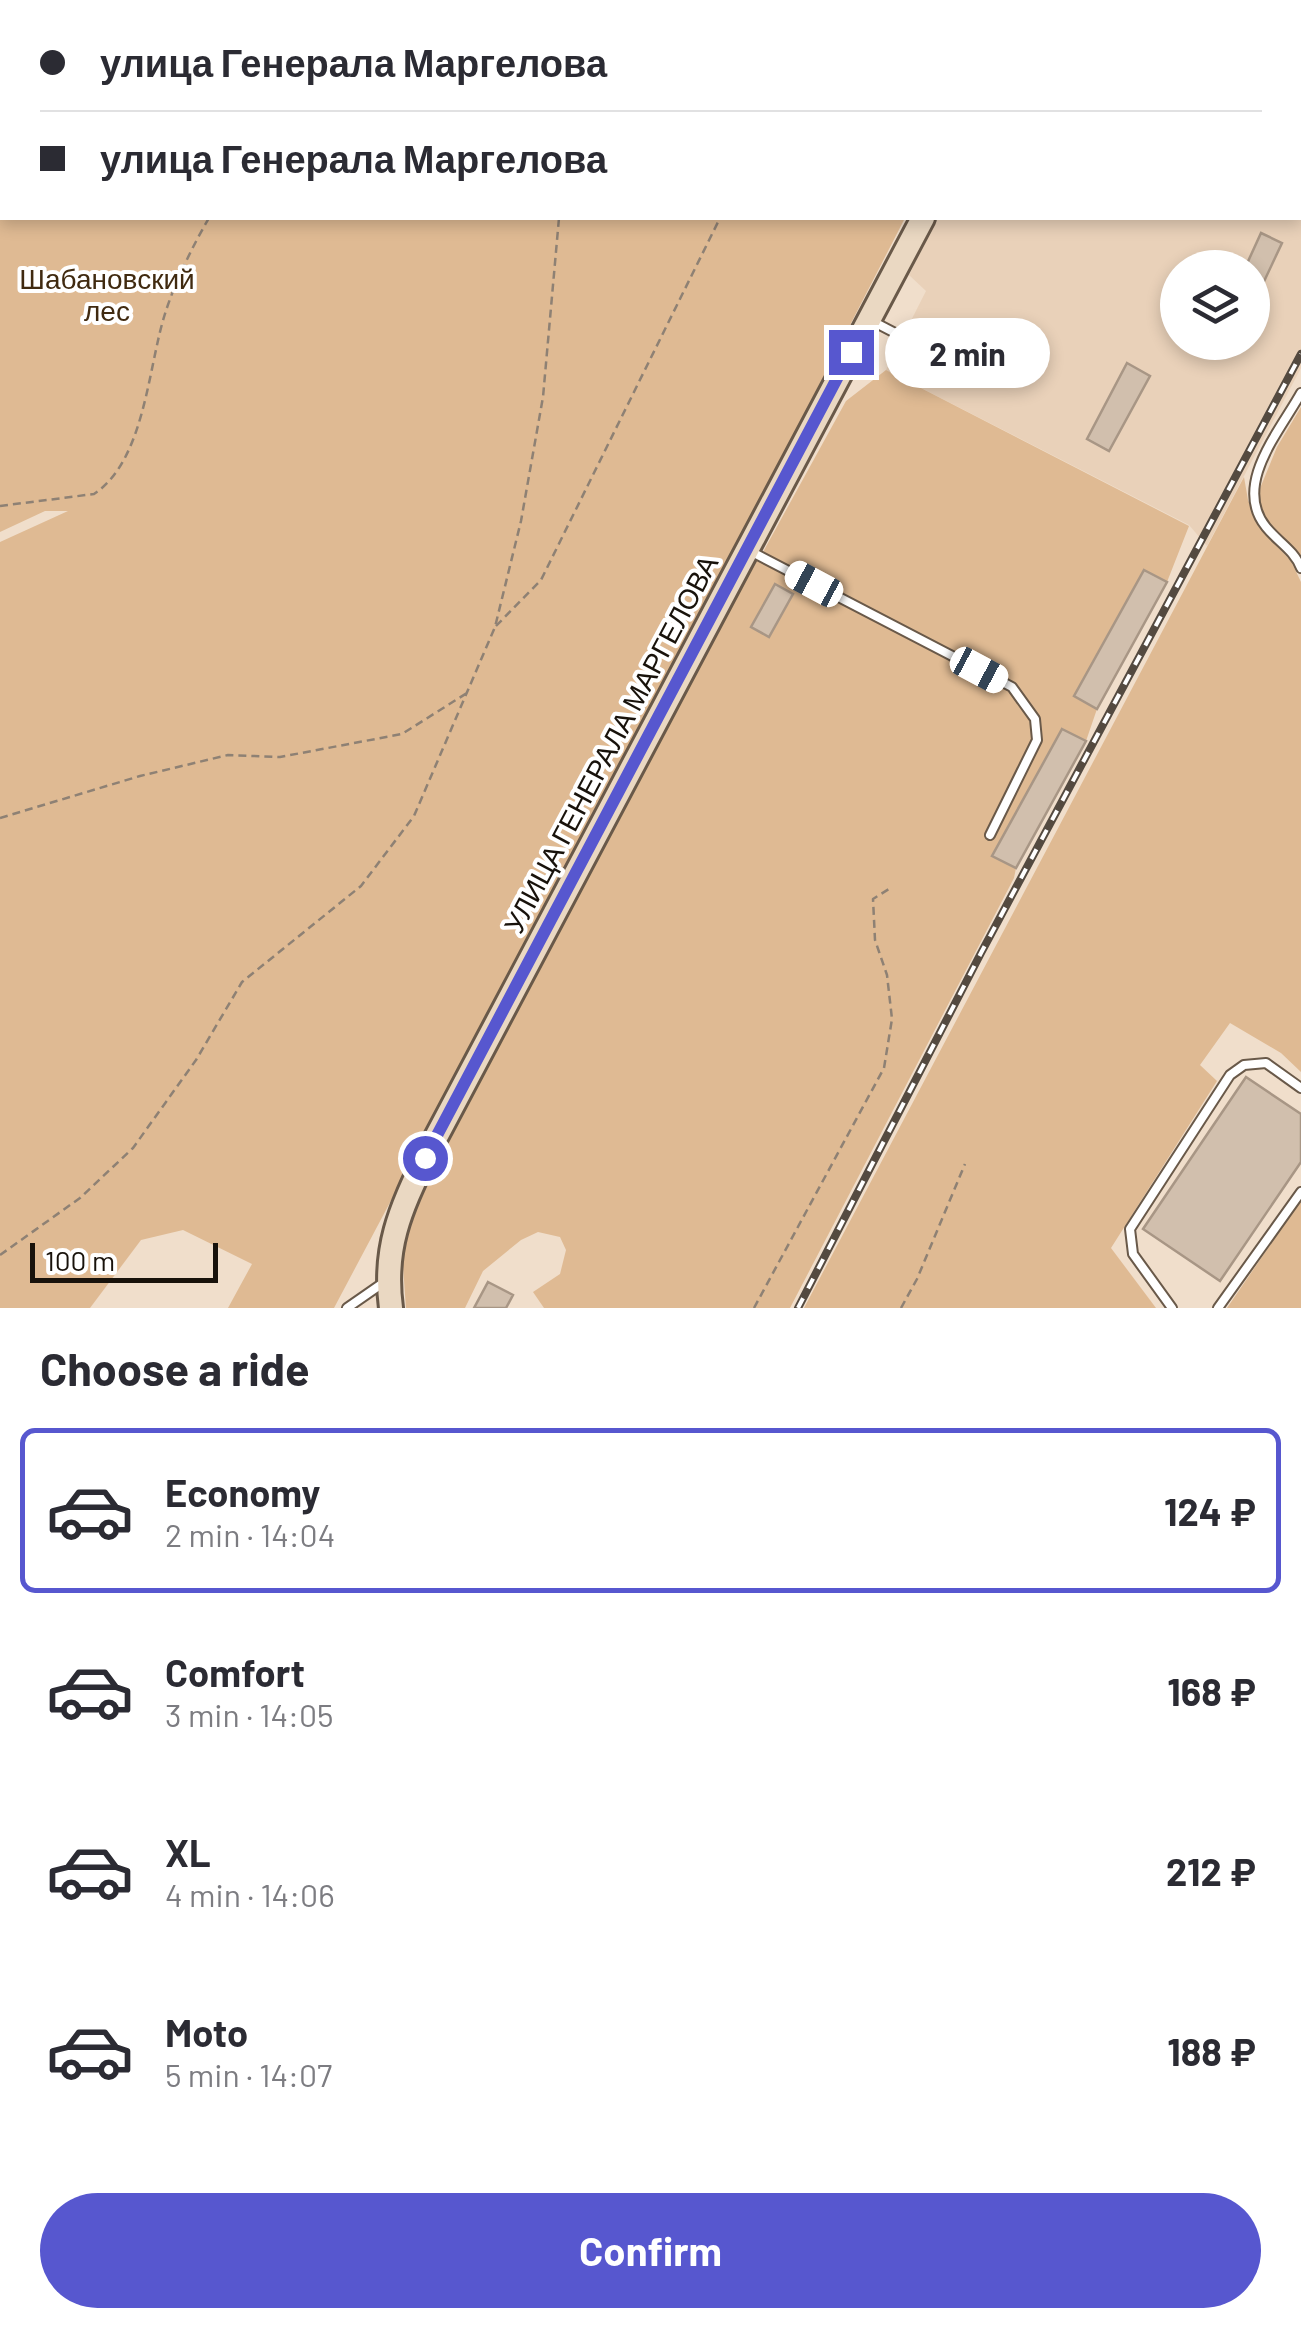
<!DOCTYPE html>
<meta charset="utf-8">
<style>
body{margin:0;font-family:Barlow,sans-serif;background:#f7f7f7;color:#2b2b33;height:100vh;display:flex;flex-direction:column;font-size:38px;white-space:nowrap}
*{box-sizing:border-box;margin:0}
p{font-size:32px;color:#7c7c81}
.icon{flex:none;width:55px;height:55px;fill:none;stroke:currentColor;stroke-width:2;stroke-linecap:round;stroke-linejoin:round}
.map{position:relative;height:1308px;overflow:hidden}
.drawer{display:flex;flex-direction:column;background:#fff;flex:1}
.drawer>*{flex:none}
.guide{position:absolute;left:0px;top:0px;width:1302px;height:220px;box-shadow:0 5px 15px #0003;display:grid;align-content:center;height:220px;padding:0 40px;background:#fff}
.fabs{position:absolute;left:1160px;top:250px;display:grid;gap:20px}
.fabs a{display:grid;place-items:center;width:110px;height:110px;border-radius:50%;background:#fff;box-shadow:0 5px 15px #0003;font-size:50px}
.scale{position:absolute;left:30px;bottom:25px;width:188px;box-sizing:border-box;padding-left:10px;border:5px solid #18120b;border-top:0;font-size:28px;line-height:35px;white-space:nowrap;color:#18120b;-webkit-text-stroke:8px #fff;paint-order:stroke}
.end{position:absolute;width:45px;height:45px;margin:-22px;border:12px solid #5757cf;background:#fff;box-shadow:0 0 0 5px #fff}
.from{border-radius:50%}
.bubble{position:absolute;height:70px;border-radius:35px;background:#fff;box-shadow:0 5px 15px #0003;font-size:32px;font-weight:700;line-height:70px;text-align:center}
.car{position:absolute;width:30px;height:60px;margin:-30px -15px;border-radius:12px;box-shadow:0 0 8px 2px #0007;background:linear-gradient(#fff 24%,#345 0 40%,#fff 0 76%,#345 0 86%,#fff 0)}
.guide b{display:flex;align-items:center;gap:35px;height:95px;font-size:38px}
.guide b+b{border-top:2px solid #e1e1e2}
.guide i{width:25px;height:25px;background:#2b2b33}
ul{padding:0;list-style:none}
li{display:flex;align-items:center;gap:30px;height:165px;margin:0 20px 15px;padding:0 20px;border:5px solid transparent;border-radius:15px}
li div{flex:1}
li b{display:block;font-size:38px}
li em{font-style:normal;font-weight:700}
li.selected{border-color:#5757cf}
li>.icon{width:90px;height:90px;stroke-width:1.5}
h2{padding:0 40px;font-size:45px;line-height:120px}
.button{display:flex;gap:20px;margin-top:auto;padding:20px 40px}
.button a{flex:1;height:115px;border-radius:60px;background:#5757cf;color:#fff;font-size:40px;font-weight:700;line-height:115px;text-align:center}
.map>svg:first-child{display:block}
</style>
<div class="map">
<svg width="1301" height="1308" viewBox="0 0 1301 1308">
<rect width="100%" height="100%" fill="#f0decb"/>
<path fill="#e9d1b9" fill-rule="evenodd" d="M1301,67v301l-94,178 -18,-21 -303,-155 40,-79 -17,-16 29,-57h362zM1178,268h74v74h-74z"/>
<path fill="#dfba93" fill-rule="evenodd" d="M0,0h992l-990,2v216h903l-223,434 -348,656h-106l24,-44 -69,-34 -42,10 -51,68h-90v-766l68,-31h-23l-45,21z
M886,370l303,156 -22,56 -23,-12 -70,126 23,13 -11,32 -24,-12 -70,126 24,13 -2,10 -224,430h-246l-11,-16 27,-18 6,-24 -6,-13 -22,-5 -17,8 -38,31 -18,37h-59l-4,-56 5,-33 348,-658 8,-9 83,-151zM775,585l18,9 -24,43 -17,-10z
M1301,407v153l-33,-37 -12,-25 21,-51z
M1244,477l4,23 10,26 33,35 10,21v490l-20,-19 -51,-30 -30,42 17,16 -106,167 45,60h-352z
M1301,1200v108h-74z"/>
<path fill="#d1bfad" stroke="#a89685" stroke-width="2.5" d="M1261,233l21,10 -30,64v-39h-7z
M1127,363l23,13 -41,75 -22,-12z
M1144,570l23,12 -70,127 -23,-13z
M775,584l18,10 -24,43 -18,-10z
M1062,729l24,12 -70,127 -24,-12z
M1246,1077l55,37v48l-81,119 -77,-52z
M488,1282l25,13 -7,13h-32z"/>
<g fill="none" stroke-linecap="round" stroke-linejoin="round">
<defs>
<path id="service" d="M1101,2v-2
M872,321l54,28
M1301,393c-21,38 -69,92 -35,134 12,15 28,23 35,41
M752,552l260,135 23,32 2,21 -47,95
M347,1308l36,-25
M1172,1308l-39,-54 -3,-25 100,-154 14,-10 22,-2 35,25
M1218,1308l83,-116"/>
<path id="minor" d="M1300,51h1"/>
<path id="secondary" d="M1011,2v-2
M391,1308c-8,-60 9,-97 34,-150l498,-940"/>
</defs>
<use href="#service" stroke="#695949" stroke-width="12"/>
<use href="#minor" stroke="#695949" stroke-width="20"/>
<use href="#secondary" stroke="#695949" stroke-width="28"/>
<path stroke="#8e8174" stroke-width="2.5" stroke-dasharray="8 5" stroke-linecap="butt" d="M359,0l2,2
M577,2l1,-2
M596,2l2,-2
M828,2l1,-2
M0,506l94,-12c50,-33 54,-124 70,-177 10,-33 28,-70 45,-99
M496,626l45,-46 179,-362
M0,818l140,-42 88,-21 52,2 122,-23 65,-41
M0,1255l80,-57 53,-50 63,-88 46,-78 119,-96 53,-70 81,-189 26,-106 22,-124 16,-179
M754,1308l130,-240 8,-49 -5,-44 -12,-35 -2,-41 16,-10
M901,1308l16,-29 48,-115"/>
<use href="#service" stroke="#fff" stroke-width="8"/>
<use href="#minor" stroke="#fff" stroke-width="15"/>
<use href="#secondary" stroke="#ead8c2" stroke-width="22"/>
<defs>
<path id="rail" d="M798,1308l183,-355 320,-599"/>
</defs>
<use href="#rail" stroke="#544a40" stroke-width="8"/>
<use href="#rail" stroke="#fff" stroke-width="4" stroke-dasharray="11" stroke-linecap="butt"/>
</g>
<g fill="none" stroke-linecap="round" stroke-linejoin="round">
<path stroke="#5757cf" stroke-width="12" d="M425,1158l426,-806"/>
</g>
<g text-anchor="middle" stroke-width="8" stroke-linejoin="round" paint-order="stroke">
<g font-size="28" fill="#402a10" stroke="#fff">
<text x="107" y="289">Шабановский<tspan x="107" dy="32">лес</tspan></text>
</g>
<g font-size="28" fill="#18120b" stroke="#fff">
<text transform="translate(611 744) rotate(-62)" y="10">УЛИЦА ГЕНЕРАЛА МАРГЕЛОВА</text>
</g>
</g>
</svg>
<div class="fabs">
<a><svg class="icon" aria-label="layers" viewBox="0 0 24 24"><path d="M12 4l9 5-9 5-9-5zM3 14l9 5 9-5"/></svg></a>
</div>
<div class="scale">100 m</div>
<i class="end from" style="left:425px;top:1158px"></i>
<i class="end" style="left:851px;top:352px"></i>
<div class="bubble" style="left:885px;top:318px;width:165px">2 min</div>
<i class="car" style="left:814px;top:584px;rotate:298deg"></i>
<i class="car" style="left:979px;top:670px;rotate:118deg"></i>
<div class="guide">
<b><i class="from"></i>улица Генерала Маргелова</b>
<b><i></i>улица Генерала Маргелова</b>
</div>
</div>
<section class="drawer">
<h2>Choose a ride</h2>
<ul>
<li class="selected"><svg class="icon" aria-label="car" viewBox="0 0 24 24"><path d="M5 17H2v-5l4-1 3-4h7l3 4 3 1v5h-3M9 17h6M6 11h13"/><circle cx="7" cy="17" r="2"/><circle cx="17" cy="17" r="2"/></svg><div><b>Economy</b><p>2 min · 14:04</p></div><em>124 ₽</em></li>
<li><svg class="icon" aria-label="car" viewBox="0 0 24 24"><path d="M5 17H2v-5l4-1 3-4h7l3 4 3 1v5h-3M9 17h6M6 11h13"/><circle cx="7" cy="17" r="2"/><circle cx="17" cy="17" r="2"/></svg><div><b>Comfort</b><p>3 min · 14:05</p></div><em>168 ₽</em></li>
<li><svg class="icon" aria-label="car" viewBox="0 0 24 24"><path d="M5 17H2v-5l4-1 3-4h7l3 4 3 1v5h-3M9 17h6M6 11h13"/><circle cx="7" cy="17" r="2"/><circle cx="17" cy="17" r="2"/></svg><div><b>XL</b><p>4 min · 14:06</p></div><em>212 ₽</em></li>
<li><svg class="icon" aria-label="car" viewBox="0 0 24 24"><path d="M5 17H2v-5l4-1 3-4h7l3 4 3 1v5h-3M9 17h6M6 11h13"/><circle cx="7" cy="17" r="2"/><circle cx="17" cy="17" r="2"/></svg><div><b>Moto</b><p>5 min · 14:07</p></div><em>188 ₽</em></li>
</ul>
<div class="button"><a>Confirm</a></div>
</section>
